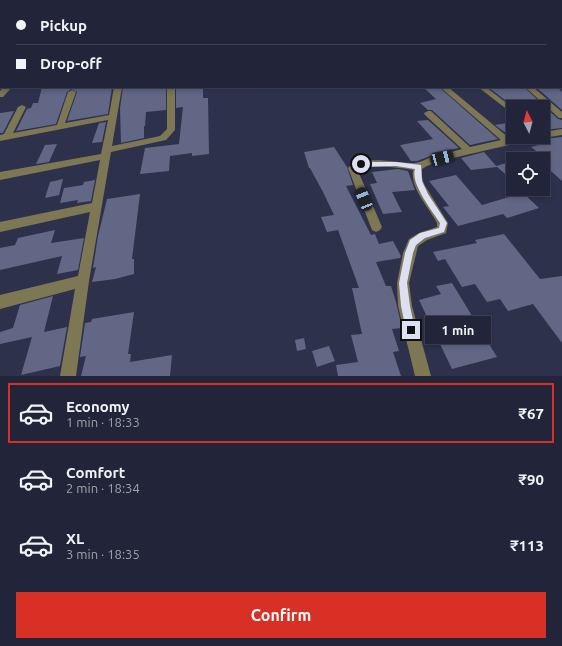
<!DOCTYPE html>
<meta charset="utf-8">
<style>
body{margin:0;font-family:Ubuntu,sans-serif;background:#2a2d41;color:#f1f3f6;height:100vh;display:flex;flex-direction:column;font-size:15px;white-space:nowrap}
*{box-sizing:border-box;margin:0}
p{font-size:13px;color:#a2a5ae}
.icon{flex:none;width:22px;height:22px;fill:none;stroke:currentColor;stroke-width:2;stroke-linecap:round;stroke-linejoin:round}
.map{position:relative;height:376px;overflow:hidden}
.details{display:flex;flex-direction:column;background:#222539;flex:1}
.details>*{flex:none}
.hud{position:absolute;left:0px;top:0px;width:562px;height:88px;box-shadow:0 2px 6px #0003,0 0 0 1px #3f4253;display:grid;align-content:center;height:88px;padding:0 16px;background:#222539}
.needle{width:26px;rotate:354deg}
.buttons{position:absolute;left:506px;top:100px;display:grid;gap:8px}
.buttons a{display:grid;place-items:center;width:44px;height:44px;border-radius:0px;background:#222539;box-shadow:0 2px 6px #0003,0 0 0 1px #3f4253;font-size:20px}
.end{position:absolute;width:18px;height:18px;margin:-9px;border:5px solid #dde0f2;background:#111;box-shadow:0 0 0 2px #111}
.from{border-radius:50%}
.bubble{position:absolute;height:28px;border-radius:0px;background:#222539;box-shadow:0 2px 6px #0003,0 0 0 1px #3f4253;font-size:13px;font-weight:700;line-height:28px;text-align:center}
.car{position:absolute;width:12px;height:24px;margin:-12px -6px;border-radius:5px;box-shadow:0 0 3px 1px #0007;background:linear-gradient(#222 24%,#8ab4d8 0 40%,#222 0 76%,#8ab4d8 0 86%,#222 0)}
.hud b{display:flex;align-items:center;gap:14px;height:38px;font-size:15px}
.hud b+b{border-top:1px solid #3f4253}
.hud i{width:10px;height:10px;background:#f1f3f6}
ul{padding:7px 0 0;list-style:none}
li{display:flex;align-items:center;gap:12px;height:60px;margin:0 8px 6px;padding:0 8px;border:2px solid transparent;border-radius:0px}
li div{flex:1}
li b{display:block;font-size:15px}
li em{font-style:normal;font-weight:700}
li.on{border-color:#d93025}
li>.icon{width:36px;height:36px;stroke-width:1.5}
.button{display:flex;gap:8px;margin-top:auto;padding:8px 16px}
.button a{flex:1;height:46px;border-radius:0px;background:#d93025;color:#fff;font-size:16px;font-weight:700;line-height:46px;text-align:center}
.map>svg:first-child{display:block}
</style>
<div class="map">
<svg width="562" height="376" viewBox="0 0 562 376">
<rect width="100%" height="100%" fill="#2d314c"/>
<path fill="#626786" d="M42,87h70l-4,27 -41,7 10,-29 -6,-3 -4,3 -11,32 -40,7 11,-22 4,-1 2,-5h5z
M123,87h43v23l-20,2 -1,14h-1v12l-23,5 -1,-35z
M176,87h27v11h5l1,56 -17,2v-3l-22,3 -1,15 -29,3 5,-26 34,-4 4,-37 -7,1z
M423,87h16l59,52 -28,6 -38,-35h-4l-8,-7 16,-4z
M488,87h36l34,32 4,1v8l-19,2v-23h-29z
M558,88l4,4v18l-24,-21z
M14,111l-11,22h-3v-20z
M428,120l31,28 -27,5 1,2 -16,6h-6l-11,-16 33,-6 -16,-18z
M106,122l-4,20 -10,1 7,-20z
M513,122v14h-3l-15,-11z
M562,137v44l-19,-17v-5h-6l-4,-3 7,-2 -9,-7 12,-3v-5z
M57,144l-8,18 -13,2 9,-19z
M334,147l13,20 6,18 -7,1 25,49 4,-1 4,10 14,-3 8,15 -1,2 -24,4 10,24h5l5,16 6,26 -10,1 7,22 -6,1 8,24h-63l-2,-11 22,-3 -7,-27 11,-1 -10,-46h7l-21,-58 -11,2 -6,-15 13,-2 -11,-23 -13,-24h-1l-5,-16z
M484,152l13,15 -26,3 -10,-12z
M513,161v20l-17,-15z
M398,169l10,2 7,19 -23,2 10,20 -19,2 -13,-30 7,-1 -5,-11z
M456,175l26,30 41,-12 16,15 -32,10 -4,-4 -45,12 -15,-19 6,-1 -20,-25z
M63,179l-4,16 -14,3 5,-16z
M95,180l-4,21 -14,2 1,-3 -18,3 4,-15 19,-3 1,-3z
M140,194l-8,65h2v15l-19,5 -23,3 4,-15 -3,1 5,-32 9,-37z
M55,230l-4,13 33,-5 -6,32 -21,4 5,-18 -62,14v-22l15,-3 3,-7z
M504,234l36,45 22,-3v67l-29,-39 -25,7 -8,-12 -13,3 -12,-18 -13,3 -17,-28 -7,2 -5,-9 44,-9 -2,-3z
M452,283l45,74 -45,12 -33,-69 22,-6 -5,-8z
M53,296l-9,36 23,-5 -7,39 -39,9 11,-38 -32,7v-12l13,-4 7,-23z
M134,312l-6,42h3l-1,8 42,-7 -2,21h-89l5,-20 -6,1 5,-34 6,-1 1,-3z
M304,338l2,11 -9,2 -2,-11z
M329,346l6,15 -18,6 -5,-16z"/>
<g fill="none" stroke-linecap="round" stroke-linejoin="round">
<path fill="#7e7754" fill-rule="evenodd" d="M0,46h1v4h-1z
M561,46h1v4h-1z
M0,54h1v4h-1z
M4,87h8l-9,10h-3v-6z
M114,87h8l-10,59 48,-10 7,-7v-42h8v43l-9,10 -55,12 -22,129 -13,95h-16l15,-87 -75,20v-14l78,-19 12,-64 -90,20v-10l92,-19 8,-43 -100,20v-8l101,-18 7,-34 -108,21v-6l4,-1 14,-27 4,-2 4,2 -13,26 44,-8 11,-33 4,-2 4,2 -11,31 44,-8z
M440,87h8l61,51 25,-1 -4,3 -90,21 -13,5 -5,3v8l2,7 24,39 -2,10 -19,7 -9,6 -9,37 3,23 19,70h-16l-17,-70 -1,-23 6,-30 6,-14 10,-6 18,-6v-4c-8,-16 -27,-34 -24,-53 -12,-2 -48,-7 -55,1l24,56 -2,3 -4,2 -4,-2 -24,-62c10,-14 52,-5 66,-5 5,0 10,-3 15,-5 11,-3 22,-6 33,-9l-37,-34 -1,-2 4,-2h3l39,36 31,-7z
M478,87h8l27,21v6z
M525,87h8l29,25v6h-3z
M562,129v6l-19,3 -3,-1h3v-5z"/>
</g>
<linearGradient id="sky" x2="0" y2="1"><stop stop-color="#191b2a"/><stop offset="0.46" stop-color="#464e6c"/><stop offset="1" stop-color="#464e6c" stop-opacity="0"/></linearGradient>
<rect width="562" height="96" fill="url(#sky)"/>
<path fill="#dde0f2" d="M361,162h35l25,3 1,16 6,13 19,29 -3,9 -19,6 -9,7 -3,8 -6,30 3,23 5,24 -1,4 -3,1 -3,-1 -2,-4 -5,-24 -2,-23 6,-30 5,-13 10,-7 19,-5 1,-5c-8,-12 -30,-40 -25,-54l-19,-3 -35,1 -3,-3z"/>
</svg>
<div class="buttons">
<a><svg class="needle" viewBox="-14 -14 28 28"><path d="M0-13l5 13h-10z" fill="#e53935"/><path d="M0 13l5-13h-10z" fill="#a2a5ae"/></svg></a>
<a><svg class="icon" aria-label="locate" viewBox="0 0 24 24"><circle cx="12" cy="12" r="6"/><path d="M12 2v4M12 18v4M2 12h4M18 12h4"/></svg></a>
</div>
<i class="end from" style="left:361px;top:164px"></i>
<i class="end" style="left:411px;top:330px"></i>
<div class="bubble" style="left:425px;top:316px;width:66px">1 min</div>
<i class="car" style="left:442px;top:158px;rotate:75deg"></i>
<i class="car" style="left:364px;top:199px;rotate:338deg"></i>
<div class="hud">
<b><i class="from"></i>Pickup</b>
<b><i></i>Drop-off</b>
</div>
</div>
<section class="details">
<ul>
<li class="on"><svg class="icon" aria-label="car" viewBox="0 0 24 24"><path d="M5 17H2v-5l4-1 3-4h7l3 4 3 1v5h-3M9 17h6M6 11h13"/><circle cx="7" cy="17" r="2"/><circle cx="17" cy="17" r="2"/></svg><div><b>Economy</b><p>1 min · 18:33</p></div><em>₹67</em></li>
<li><svg class="icon" aria-label="car" viewBox="0 0 24 24"><path d="M5 17H2v-5l4-1 3-4h7l3 4 3 1v5h-3M9 17h6M6 11h13"/><circle cx="7" cy="17" r="2"/><circle cx="17" cy="17" r="2"/></svg><div><b>Comfort</b><p>2 min · 18:34</p></div><em>₹90</em></li>
<li><svg class="icon" aria-label="car" viewBox="0 0 24 24"><path d="M5 17H2v-5l4-1 3-4h7l3 4 3 1v5h-3M9 17h6M6 11h13"/><circle cx="7" cy="17" r="2"/><circle cx="17" cy="17" r="2"/></svg><div><b>XL</b><p>3 min · 18:35</p></div><em>₹113</em></li>
</ul>
<div class="button"><a>Confirm</a></div>
</section>
